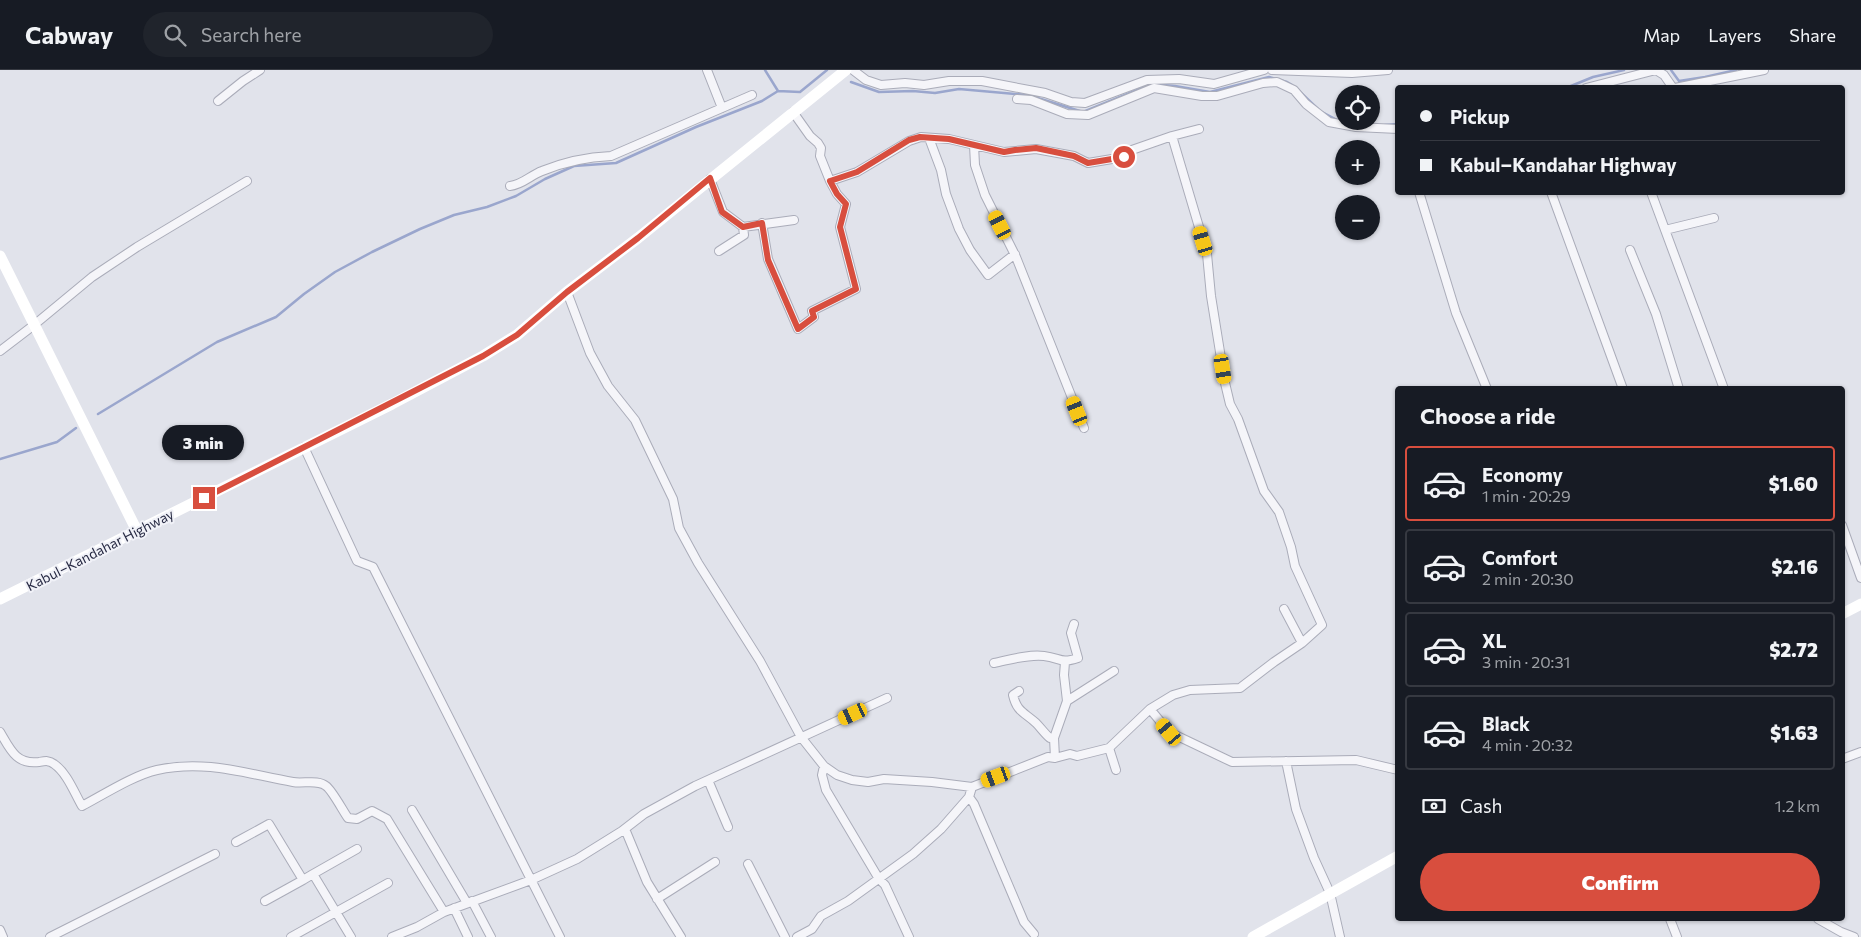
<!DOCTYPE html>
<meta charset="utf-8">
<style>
body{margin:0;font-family:Commissioner,sans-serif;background:#20242c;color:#f1f3f6;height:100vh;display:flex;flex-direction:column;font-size:19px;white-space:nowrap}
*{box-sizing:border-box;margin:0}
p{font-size:16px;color:#9ea1a6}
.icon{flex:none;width:28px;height:28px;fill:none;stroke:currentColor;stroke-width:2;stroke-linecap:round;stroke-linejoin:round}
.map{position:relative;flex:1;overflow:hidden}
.side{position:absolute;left:1395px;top:316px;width:450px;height:535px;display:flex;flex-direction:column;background:#171b24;border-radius:5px;box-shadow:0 1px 4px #0004}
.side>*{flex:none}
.banner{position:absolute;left:1395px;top:15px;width:450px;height:110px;border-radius:5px;box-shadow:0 1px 4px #0004;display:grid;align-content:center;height:110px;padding:0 25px;background:#171b24}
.controls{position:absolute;left:1335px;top:15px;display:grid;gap:10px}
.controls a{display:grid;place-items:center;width:45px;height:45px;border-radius:50%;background:#171b24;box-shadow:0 1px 4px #0004;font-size:25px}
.end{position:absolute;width:22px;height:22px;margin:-11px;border:6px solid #d84e3e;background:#fff;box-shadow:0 0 0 2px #fff}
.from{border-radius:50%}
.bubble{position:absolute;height:35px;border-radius:18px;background:#171b24;box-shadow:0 1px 4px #0004;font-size:16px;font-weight:800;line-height:35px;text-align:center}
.car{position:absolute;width:15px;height:30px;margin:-15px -8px;border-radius:6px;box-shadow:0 0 4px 1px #0007;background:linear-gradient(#f5c518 24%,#345 0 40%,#f5c518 0 76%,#345 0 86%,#f5c518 0)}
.banner b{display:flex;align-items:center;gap:18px;height:48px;font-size:19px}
.banner b+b{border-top:1px solid #363941}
.banner i{width:12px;height:12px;background:#f1f3f6}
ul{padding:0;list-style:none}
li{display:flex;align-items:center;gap:15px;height:75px;margin:0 10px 8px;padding:0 15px;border:2px solid #363941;border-radius:5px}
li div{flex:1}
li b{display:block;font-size:19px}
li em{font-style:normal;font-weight:800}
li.active{border-color:#d84e3e}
li>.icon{width:45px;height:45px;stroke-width:1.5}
h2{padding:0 25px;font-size:22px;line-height:60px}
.pay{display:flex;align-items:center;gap:12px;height:55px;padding:0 25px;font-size:19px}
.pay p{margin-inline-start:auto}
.primary-button{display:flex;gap:10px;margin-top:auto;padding:10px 25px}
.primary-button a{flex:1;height:58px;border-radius:30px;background:#d84e3e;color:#fff;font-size:20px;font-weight:800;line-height:58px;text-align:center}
header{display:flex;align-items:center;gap:30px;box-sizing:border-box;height:70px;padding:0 25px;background:#171b24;border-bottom:1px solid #363941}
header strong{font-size:24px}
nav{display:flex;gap:28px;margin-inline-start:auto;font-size:18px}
.search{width:350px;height:45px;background:#20242c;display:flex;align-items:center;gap:12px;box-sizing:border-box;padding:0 18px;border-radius:28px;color:#9ea1a6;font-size:19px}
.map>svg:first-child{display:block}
</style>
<header>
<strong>Cabway</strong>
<div class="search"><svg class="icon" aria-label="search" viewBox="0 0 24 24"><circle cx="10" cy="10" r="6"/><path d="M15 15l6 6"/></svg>Search here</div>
<nav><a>Map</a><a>Layers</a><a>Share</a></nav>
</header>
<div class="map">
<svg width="1861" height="867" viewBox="0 0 1861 867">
<rect width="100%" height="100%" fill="#e1e3eb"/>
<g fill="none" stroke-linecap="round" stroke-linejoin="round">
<path stroke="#9aa6cd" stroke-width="2.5" d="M765,0l13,21
M1671,0l8,11 26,-4 31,-7
M851,12l28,10 34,-1 22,2 24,-4 69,6 55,17 69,-28 23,2 35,6 59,-15 18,5 5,3
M1566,18l27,-11 31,-7
M1298,20l20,19
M1322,42l17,9
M1348,52l14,2
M1385,55l13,-1
M98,344l119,-72 59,-25 28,-23 31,-22 37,-20 48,-23 34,-14 33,-8 29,-11 29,-17 29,-13 42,-3 80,-36 66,-26 16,-10 22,1 27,-22
M0,389l57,-17 19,-14"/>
<defs>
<path id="street" d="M707,0l15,38
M853,0l13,10 15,5 24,-2 19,2 25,-4h33l63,12 26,9 14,1 62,-23 32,-1 35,5 50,-14
M1272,0l80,3 36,-3
M1586,18l70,-18 8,5 9,13
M1675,18l89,-18
M1017,29l14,1 36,14 21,1 66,-27 48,8h15l46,-13 14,-1 17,8 12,14 23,18 27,5 42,2
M218,31l25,-20 17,-11
M929,68l12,32 5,24 13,35 11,21 18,25 27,-21
M974,75l1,20 10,30 31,62 68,171
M710,109l13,33 20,15 51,-7
M830,111l27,-9 52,-31 12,-4 28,2 55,13 32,-3 38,7 14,7 36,-6 5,-6 43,-15 27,-7
M510,116c12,-1 21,-11 32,-15 22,-9 46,-14 69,-15l141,-61
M1419,122l37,121 31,76
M1551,122l72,197
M1651,122l73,197
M762,153l6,36 30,70 16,-12 -2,-6 44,-22 -16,-62 6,-23 -9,-10 -7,-13 -10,-25 1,-8 -3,-5 -8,-7 -17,-24
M1665,160l49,-12
M1630,180l26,64 23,75
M719,181l25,-16 -1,-8
M567,222l23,61 18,33 27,34 38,79 6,29 19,35 62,98 41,76 23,29 13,9 15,5 16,2 16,-3 48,3 40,5 76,-30 7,1 15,-4 7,2 32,-8 41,-39 23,-14 17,-5 50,-2 34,-26 28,-19 20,-18 -27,-59 -4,-19 -12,-35 -15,-21 -26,-72 -8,-15 -5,-21 -14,-87 -4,-42 -35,-118
M0,281l34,-26 58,-48 45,-30 110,-66
M304,377l53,114 16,6 187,370
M1842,455l19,53
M1284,539l18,34
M994,593c15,-3 34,-9 50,-7 17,2 16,8 34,2l-7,-25 3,-9
M1019,621l-6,4c4,17 11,17 23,28 5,5 9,11 14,15h4
M1067,631l47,-30
M1150,639l19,23 63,30 124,-2 42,10
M0,662c10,17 16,33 39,30 6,-1 10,-2 15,2 13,9 20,28 28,42 21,-11 52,-31 75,-36 48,-11 90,4 136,12 10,2 25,-3 33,4 6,4 17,25 22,32l9,1 15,-8 15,8 57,93
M1109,678l7,22
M1055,688l-1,-20 13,-37 -3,-26 1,-13
M1842,689l19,-7
M1286,691l10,48 18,49 16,35 10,44
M824,696l-2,9 4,15 53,89 6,6 24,52
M708,710l20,47
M969,727l5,7 50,118 10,12
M412,740l55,93
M625,759l22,53 34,55
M236,772l33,-18 34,56 10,-6 38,63
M748,794l37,73
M313,804l44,-25
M657,829l58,-37
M265,831l38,-21
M472,831l19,36
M454,838l14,29
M1670,849l7,18
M1818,849l23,13 13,5
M0,860l3,7
M50,867l165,-83
M291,867l97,-54
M392,867l25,-10 27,-15 87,-32 46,-21 45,-28 22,-17 51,-28 192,-88
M797,867l15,-8 9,-13 27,-15 65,-47 28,-25 28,-32 3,-10"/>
</defs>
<use href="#street" stroke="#aaacb9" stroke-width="10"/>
<use href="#street" stroke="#f5f5f9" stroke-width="8"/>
<path stroke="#fff" stroke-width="11" d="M0,186l137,275
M0,529l392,-195 91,-48 34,-21 50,-43 71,-54 208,-168
M1842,544l19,-10
M1253,867l145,-81"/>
</g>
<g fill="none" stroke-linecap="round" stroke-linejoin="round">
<path stroke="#d84e3e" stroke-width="6" d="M204,428l279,-142 34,-21 50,-43 71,-54 72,-60 12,34 21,15 19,-4 6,37 30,69 16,-12 -2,-6 44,-22 -16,-62 6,-23 -9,-10 -7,-13 27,-9 52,-32 11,-3 29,2 55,13 11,-2 21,-2 38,8 14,7 36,-6"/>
</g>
<g text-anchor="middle" stroke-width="4" stroke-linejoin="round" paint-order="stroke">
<g font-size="14" fill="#282b44" stroke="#f1f2f8">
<text transform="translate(100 480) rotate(-27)" y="5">Kabul–Kandahar Highway</text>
</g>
</g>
</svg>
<div class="controls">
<a><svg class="icon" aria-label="locate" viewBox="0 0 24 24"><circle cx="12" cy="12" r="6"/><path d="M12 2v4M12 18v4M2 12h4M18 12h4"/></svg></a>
<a>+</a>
<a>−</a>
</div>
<i class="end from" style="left:1124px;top:87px"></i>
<i class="end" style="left:204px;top:428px"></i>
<div class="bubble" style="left:162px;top:355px;width:82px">3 min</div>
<i class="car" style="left:1000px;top:155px;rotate:333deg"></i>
<i class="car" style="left:1203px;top:171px;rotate:343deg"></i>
<i class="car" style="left:1223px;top:299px;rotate:171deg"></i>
<i class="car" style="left:1077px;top:341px;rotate:338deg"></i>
<i class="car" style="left:853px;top:644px;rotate:245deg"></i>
<i class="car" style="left:1169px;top:662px;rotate:320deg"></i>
<i class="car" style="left:996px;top:707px;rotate:250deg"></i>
<div class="banner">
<b><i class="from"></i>Pickup</b>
<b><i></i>Kabul–Kandahar Highway</b>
</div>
<section class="side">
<h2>Choose a ride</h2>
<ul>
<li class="active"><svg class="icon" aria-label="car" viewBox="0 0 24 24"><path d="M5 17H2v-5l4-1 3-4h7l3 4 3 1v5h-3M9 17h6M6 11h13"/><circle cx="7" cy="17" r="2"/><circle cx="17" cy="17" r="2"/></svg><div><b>Economy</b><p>1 min · 20:29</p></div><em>$1.60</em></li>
<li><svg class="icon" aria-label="car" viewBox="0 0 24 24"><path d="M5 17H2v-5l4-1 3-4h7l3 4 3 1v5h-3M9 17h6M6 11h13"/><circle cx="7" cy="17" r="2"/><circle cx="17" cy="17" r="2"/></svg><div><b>Comfort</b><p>2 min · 20:30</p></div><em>$2.16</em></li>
<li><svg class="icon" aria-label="car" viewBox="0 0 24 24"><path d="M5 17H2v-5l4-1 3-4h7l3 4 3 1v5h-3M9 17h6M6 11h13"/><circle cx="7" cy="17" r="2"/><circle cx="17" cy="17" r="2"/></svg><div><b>XL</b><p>3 min · 20:31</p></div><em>$2.72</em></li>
<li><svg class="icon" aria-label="car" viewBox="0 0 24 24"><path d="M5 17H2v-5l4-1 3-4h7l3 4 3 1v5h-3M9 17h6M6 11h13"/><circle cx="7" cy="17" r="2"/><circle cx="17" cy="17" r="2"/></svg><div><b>Black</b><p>4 min · 20:32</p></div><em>$1.63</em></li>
</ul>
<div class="pay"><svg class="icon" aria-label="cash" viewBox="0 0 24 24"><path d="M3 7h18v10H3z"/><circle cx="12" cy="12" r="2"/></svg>Cash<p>1.2 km</p></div>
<div class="primary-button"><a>Confirm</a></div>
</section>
</div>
